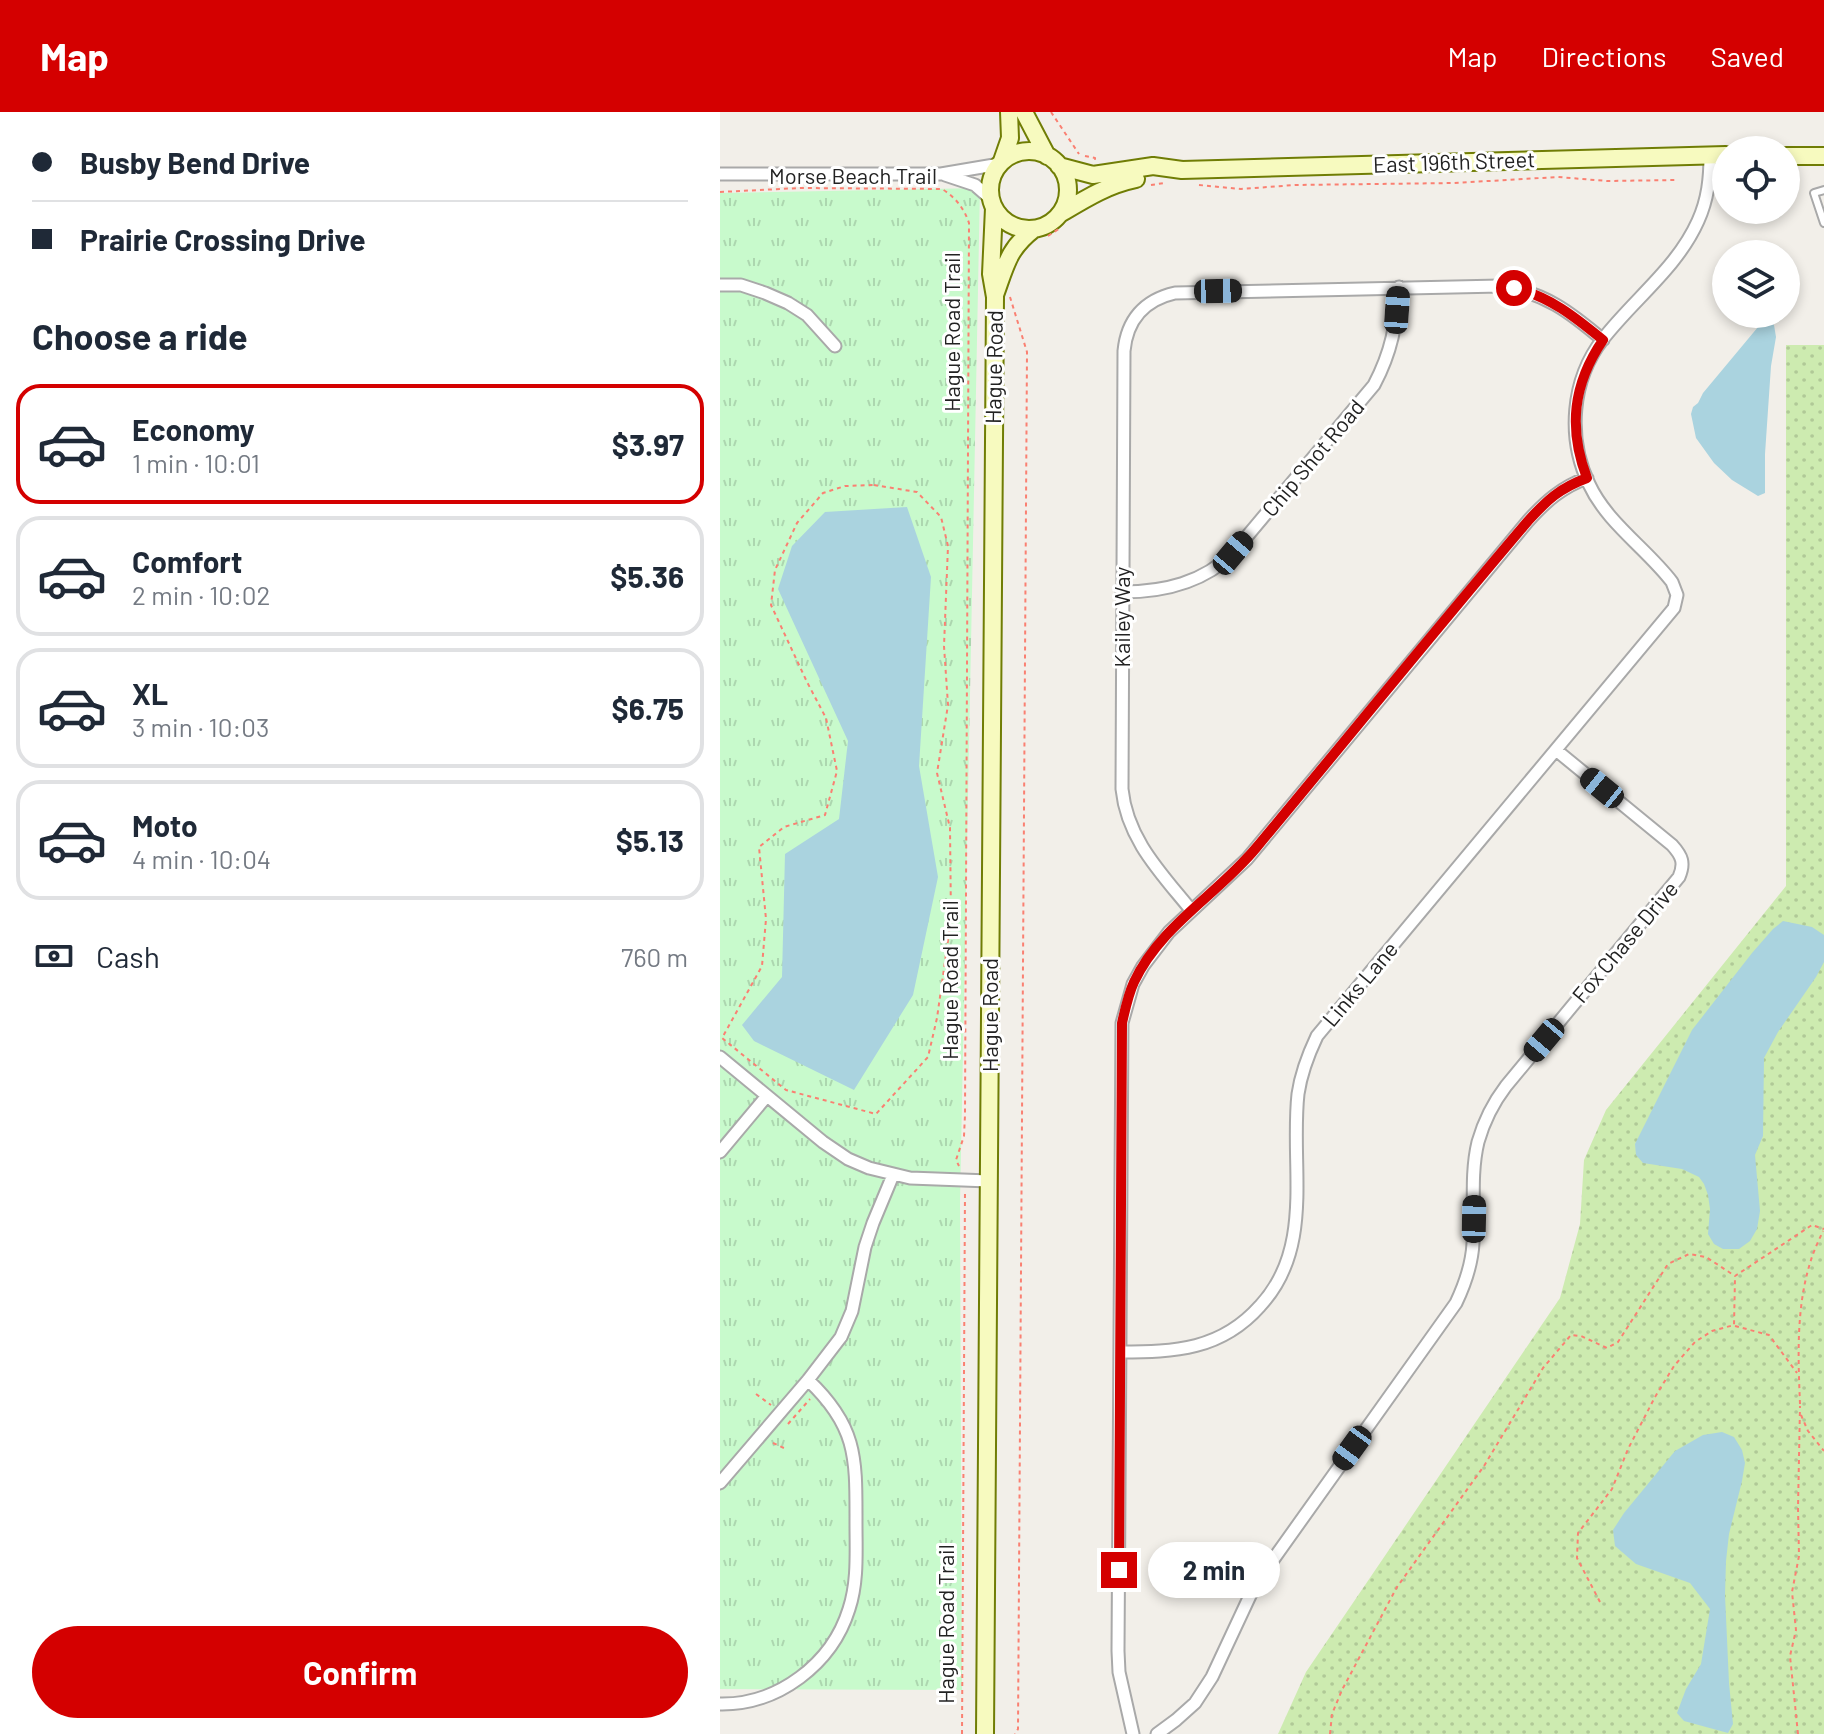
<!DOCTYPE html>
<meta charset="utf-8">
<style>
body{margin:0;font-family:Barlow,sans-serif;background:#f2f2f3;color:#1f2937;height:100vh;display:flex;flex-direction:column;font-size:30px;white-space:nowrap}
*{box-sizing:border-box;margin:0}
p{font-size:26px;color:#747a83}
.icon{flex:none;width:44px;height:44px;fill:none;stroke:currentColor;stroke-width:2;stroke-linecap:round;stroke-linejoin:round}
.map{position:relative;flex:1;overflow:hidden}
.drawer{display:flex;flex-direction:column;background:#fff;width:720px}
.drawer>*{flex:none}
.hud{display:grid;align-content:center;height:176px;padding:0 32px;background:#fff}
.tools{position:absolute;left:992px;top:24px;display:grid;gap:16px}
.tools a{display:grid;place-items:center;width:88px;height:88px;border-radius:50%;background:#fff;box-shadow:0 4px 12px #0003;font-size:40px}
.end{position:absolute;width:36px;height:36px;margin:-18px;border:10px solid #d40000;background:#fff;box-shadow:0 0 0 4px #fff}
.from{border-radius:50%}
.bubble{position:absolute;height:56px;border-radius:28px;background:#fff;box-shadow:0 4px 12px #0003;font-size:26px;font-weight:700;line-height:56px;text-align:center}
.car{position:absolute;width:24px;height:48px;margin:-24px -12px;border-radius:10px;box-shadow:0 0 6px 2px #0007;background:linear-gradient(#222 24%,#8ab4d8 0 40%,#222 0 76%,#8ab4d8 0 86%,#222 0)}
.hud b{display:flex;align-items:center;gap:28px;height:76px;font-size:30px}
.hud b+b{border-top:2px solid #e0e1e3}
.hud i{width:20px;height:20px;background:#1f2937}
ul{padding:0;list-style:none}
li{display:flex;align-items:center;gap:24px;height:120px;margin:0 16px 12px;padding:0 16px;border:4px solid #e0e1e3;border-radius:24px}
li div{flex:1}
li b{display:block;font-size:30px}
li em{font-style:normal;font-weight:700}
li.on{border-color:#d40000}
li>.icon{width:72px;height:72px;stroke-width:1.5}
h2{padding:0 32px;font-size:36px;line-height:96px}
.pay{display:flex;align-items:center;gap:20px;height:88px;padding:0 32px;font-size:30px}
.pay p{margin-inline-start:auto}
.button{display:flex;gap:16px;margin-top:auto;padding:16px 32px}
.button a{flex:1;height:92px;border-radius:48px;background:#d40000;color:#fff;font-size:32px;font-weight:700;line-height:92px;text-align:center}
header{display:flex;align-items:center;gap:48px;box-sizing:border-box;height:112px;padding:0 40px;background:#d40000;color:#fff}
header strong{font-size:38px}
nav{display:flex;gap:44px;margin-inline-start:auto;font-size:28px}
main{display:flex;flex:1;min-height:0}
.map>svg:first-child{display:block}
</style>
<header>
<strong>Map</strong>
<nav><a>Map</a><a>Directions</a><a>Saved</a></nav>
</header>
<main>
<section class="drawer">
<div class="hud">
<b><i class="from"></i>Busby Bend Drive</b>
<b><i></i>Prairie Crossing Drive</b>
</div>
<h2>Choose a ride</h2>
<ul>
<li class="on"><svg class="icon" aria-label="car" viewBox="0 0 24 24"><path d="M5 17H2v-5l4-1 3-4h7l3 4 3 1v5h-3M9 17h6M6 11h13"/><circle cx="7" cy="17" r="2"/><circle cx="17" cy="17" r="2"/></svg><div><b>Economy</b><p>1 min · 10:01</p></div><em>$3.97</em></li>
<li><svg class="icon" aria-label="car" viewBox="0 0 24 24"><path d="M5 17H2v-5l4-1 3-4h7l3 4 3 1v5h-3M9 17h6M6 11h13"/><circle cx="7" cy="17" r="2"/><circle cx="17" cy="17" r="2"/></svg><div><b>Comfort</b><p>2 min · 10:02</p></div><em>$5.36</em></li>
<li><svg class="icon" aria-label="car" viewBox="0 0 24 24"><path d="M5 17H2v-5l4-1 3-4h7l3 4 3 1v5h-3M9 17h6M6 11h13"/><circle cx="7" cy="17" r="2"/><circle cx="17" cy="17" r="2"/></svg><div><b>XL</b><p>3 min · 10:03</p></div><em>$6.75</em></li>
<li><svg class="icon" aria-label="car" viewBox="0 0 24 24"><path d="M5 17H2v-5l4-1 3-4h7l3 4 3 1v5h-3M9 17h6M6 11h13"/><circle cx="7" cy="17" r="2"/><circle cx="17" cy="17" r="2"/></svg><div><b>Moto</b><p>4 min · 10:04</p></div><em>$5.13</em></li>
</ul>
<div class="pay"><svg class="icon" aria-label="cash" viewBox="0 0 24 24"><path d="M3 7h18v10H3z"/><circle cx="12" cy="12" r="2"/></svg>Cash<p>760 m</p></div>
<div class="button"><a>Confirm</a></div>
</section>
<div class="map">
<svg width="1104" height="1622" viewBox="0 0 1104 1622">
<defs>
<pattern id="grass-dots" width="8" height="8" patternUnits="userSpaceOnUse" patternTransform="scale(2)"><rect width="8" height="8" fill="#cdebb0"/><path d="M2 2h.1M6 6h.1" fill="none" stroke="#b0c997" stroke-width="1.8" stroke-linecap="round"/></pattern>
<pattern id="park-tufts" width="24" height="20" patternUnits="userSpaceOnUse" patternTransform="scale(2)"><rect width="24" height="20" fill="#c8facc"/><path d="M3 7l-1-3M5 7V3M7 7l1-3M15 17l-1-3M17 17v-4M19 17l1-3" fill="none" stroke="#acd6af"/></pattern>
</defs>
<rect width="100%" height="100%" fill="#f2efe9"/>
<path fill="url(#grass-dots)" d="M1066,233h38v1389h-546l28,-62 254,-374 20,-74 4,-64 22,-50 180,-224z"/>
<path fill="url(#park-tufts)" d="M260,76l-20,1015 2,487 -242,-1v-1496z"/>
<path fill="#aad3df" d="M1049,207l5,6 2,12 -5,29 -6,88v39l-7,3 -26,-16 -18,-17 -18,-25 -5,-24 2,-7 5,-4 5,-10 60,-72z
M187,395l24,70 -12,189 19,111 -25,118 -59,95 -100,-49 -12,-16 40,-48 3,-123 54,-35 9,-78 -70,-152 14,-43 33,-34z
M1063,809l29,6 12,8v27l-8,15 -38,55 -14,26 -1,78 -8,19 5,56 -3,18 -7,12 -11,8h-16l-9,-5 -6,-10 2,-25 -2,-14 -4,-11 -5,-7 -17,-8 -39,-6 -7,-8 -1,-11 57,-114 60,-77 21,-24z
M1002,1320l12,5 8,13 3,13 -3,18 -13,53 -3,27 -1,34 4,88 4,41 -5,9 -44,-12 -7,-8 9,-24 15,-25 9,-55 -20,-26 -54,-19 -21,-18 -2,-16 11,-17 51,-62 28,-16z"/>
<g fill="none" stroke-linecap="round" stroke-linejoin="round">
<defs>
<path id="service" d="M1104,78l-10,3 10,30"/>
<path id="minor" d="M0,62h221l59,-10
M225,63l30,10 16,14
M0,173h21l24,8 23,10 19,12 28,31
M402,480c42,0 81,-9 111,-39l141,-168c18,-34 22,-60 25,-98
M471,798c-30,-37 -64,-71 -69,-121l2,-438c3,-31 20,-51 51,-58l325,-7c44,6 70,26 103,54
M0,945l103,85 25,17 21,9 41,10 79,3
M0,1040l46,-55
M400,1240c55,0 101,-2 140,-46 55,-59 30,-140 38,-212 3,-21 10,-39 19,-58l357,-428 3,-13 -5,-13c-25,-33 -65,-59 -83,-98 -22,-46 -18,-104 14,-145 31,-40 74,-71 95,-118 10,-22 12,-43 12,-66
M0,1371l88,-103 33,-43 11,-26 13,-64 8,-24 20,-48
M0,1592c58,1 112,-40 129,-95 9,-27 7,-57 7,-85 0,-65 2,-97 -48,-144
M413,1622l-14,-62 -1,-21 4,-628 11,-39 10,-18 26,-34 78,-73 281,-338c18,-20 34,-34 59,-43
M437,1622l19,-14 19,-17 17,-26 43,-92 201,-282c9,-19 16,-39 17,-60 2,-33 -3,-68 5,-101 6,-21 15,-39 28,-56l173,-209c6,-14 3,-21 -7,-32l-116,-95"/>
<path id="secondary" d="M304,0l23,44
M270 78a39 39 0 1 1 78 0a39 39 0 1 1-78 0Z
M1066,44h38
M282,49l8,-23 -1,-26
M339,54l34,9 60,-9 29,4 544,-15
M340,102c25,-15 47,-29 76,-35
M275,183c11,-30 13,-46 39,-66
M265,1622l10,-1437 -4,-23 3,-66"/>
</defs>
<use href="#service" stroke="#a9a9a9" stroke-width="10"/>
<use href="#minor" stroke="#a9a9a9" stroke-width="15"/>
<use href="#secondary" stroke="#707d05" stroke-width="20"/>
<path stroke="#fa8072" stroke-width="2" stroke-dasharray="4 4" stroke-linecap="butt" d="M331,0l28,42
M365,44l10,2v3
M431,73l13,-2
M479,73l42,4 54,-4 159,-2 104,-6 49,4 70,-1
M0,80l80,-4 142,1c13,8 22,19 27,34l-4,892 -1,21 -8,24 3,6
M328,124l12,-8
M290,185l17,55 -9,1377 -3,5
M154,373l43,7 24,25 7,29 -4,100 4,59 -11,68 13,55 1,91 -14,99 -9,39 -52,57 -90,-24 -64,-52 40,-72 4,-47 -7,-72 25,-20 41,-12 12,-44 -11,-53 -19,-36 -36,-77 4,-35 22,-47 26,-30 22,-7z
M1015,1214l34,9 28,38
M36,1282l15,11
M1080,1292c-2,-47 -4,-98 11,-144 3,-10 8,-20 12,-29
M1081,1303l7,16 16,20
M68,1312l22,-25
M53,1331l11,5
M880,1490l-23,-44 1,-25 34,-44 16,-40 27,-52 19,-31 21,-24 17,-11 22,-6 1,-47
M242,1622l3,-543
M610,1622l2,-20 10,-24 55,-103 87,-121 59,-98 28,-33 10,1 26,12 11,-6 50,-78 21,-10 17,3 29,19 77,-51 12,4
M1078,1622l-8,-78 6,-26 -4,-38 7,-36 -1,-48 2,-102"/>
<use href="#service" stroke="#fff" stroke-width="6"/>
<use href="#minor" stroke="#fff" stroke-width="11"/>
<use href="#secondary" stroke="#f7fabf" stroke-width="16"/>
</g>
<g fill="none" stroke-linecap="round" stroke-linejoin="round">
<path stroke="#d40000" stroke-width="10" d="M399,1458l3,-547c3,-13 6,-28 12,-41 26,-56 83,-87 122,-134 91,-109 180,-219 272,-327 19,-21 32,-33 59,-43 -19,-50 -14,-94 16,-138 -28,-23 -54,-44 -89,-52"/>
</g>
<g text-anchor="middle" stroke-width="6" stroke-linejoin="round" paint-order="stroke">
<g font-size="22" fill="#222" stroke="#fff">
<text transform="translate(734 50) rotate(-2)" y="8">East 196th Street</text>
<text x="133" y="72">Morse Beach Trail</text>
<text transform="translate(232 220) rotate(-90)" y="8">Hague Road Trail</text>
<text transform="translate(274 255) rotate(-89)" y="8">Hague Road</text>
<text transform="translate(593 346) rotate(-50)" y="8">Chip Shot Road</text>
<text transform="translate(402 505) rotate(-90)" y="8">Kailey Way</text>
<text transform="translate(905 830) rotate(-50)" y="8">Fox Chase Drive</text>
<text transform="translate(230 868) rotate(-90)" y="8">Hague Road Trail</text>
<text transform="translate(640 872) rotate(-50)" y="8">Links Lane</text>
<text transform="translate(270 903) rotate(-90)" y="8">Hague Road</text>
<text transform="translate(226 1512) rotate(-90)" y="8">Hague Road Trail</text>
</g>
</g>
</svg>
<div class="tools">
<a><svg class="icon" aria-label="locate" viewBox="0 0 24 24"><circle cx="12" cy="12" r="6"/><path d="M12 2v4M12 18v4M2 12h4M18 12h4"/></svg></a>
<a><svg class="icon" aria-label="layers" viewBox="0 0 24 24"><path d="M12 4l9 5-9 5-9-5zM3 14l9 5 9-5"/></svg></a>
</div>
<i class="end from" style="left:794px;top:176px"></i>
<i class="end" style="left:399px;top:1458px"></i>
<div class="bubble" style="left:428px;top:1430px;width:132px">2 min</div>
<i class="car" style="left:498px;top:179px;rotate:89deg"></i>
<i class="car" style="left:677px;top:198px;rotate:4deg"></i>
<i class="car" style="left:513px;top:441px;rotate:40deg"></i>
<i class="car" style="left:882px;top:676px;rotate:309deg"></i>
<i class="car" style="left:824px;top:928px;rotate:220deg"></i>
<i class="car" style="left:754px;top:1107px;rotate:1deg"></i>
<i class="car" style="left:632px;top:1336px;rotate:216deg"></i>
</div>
</main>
